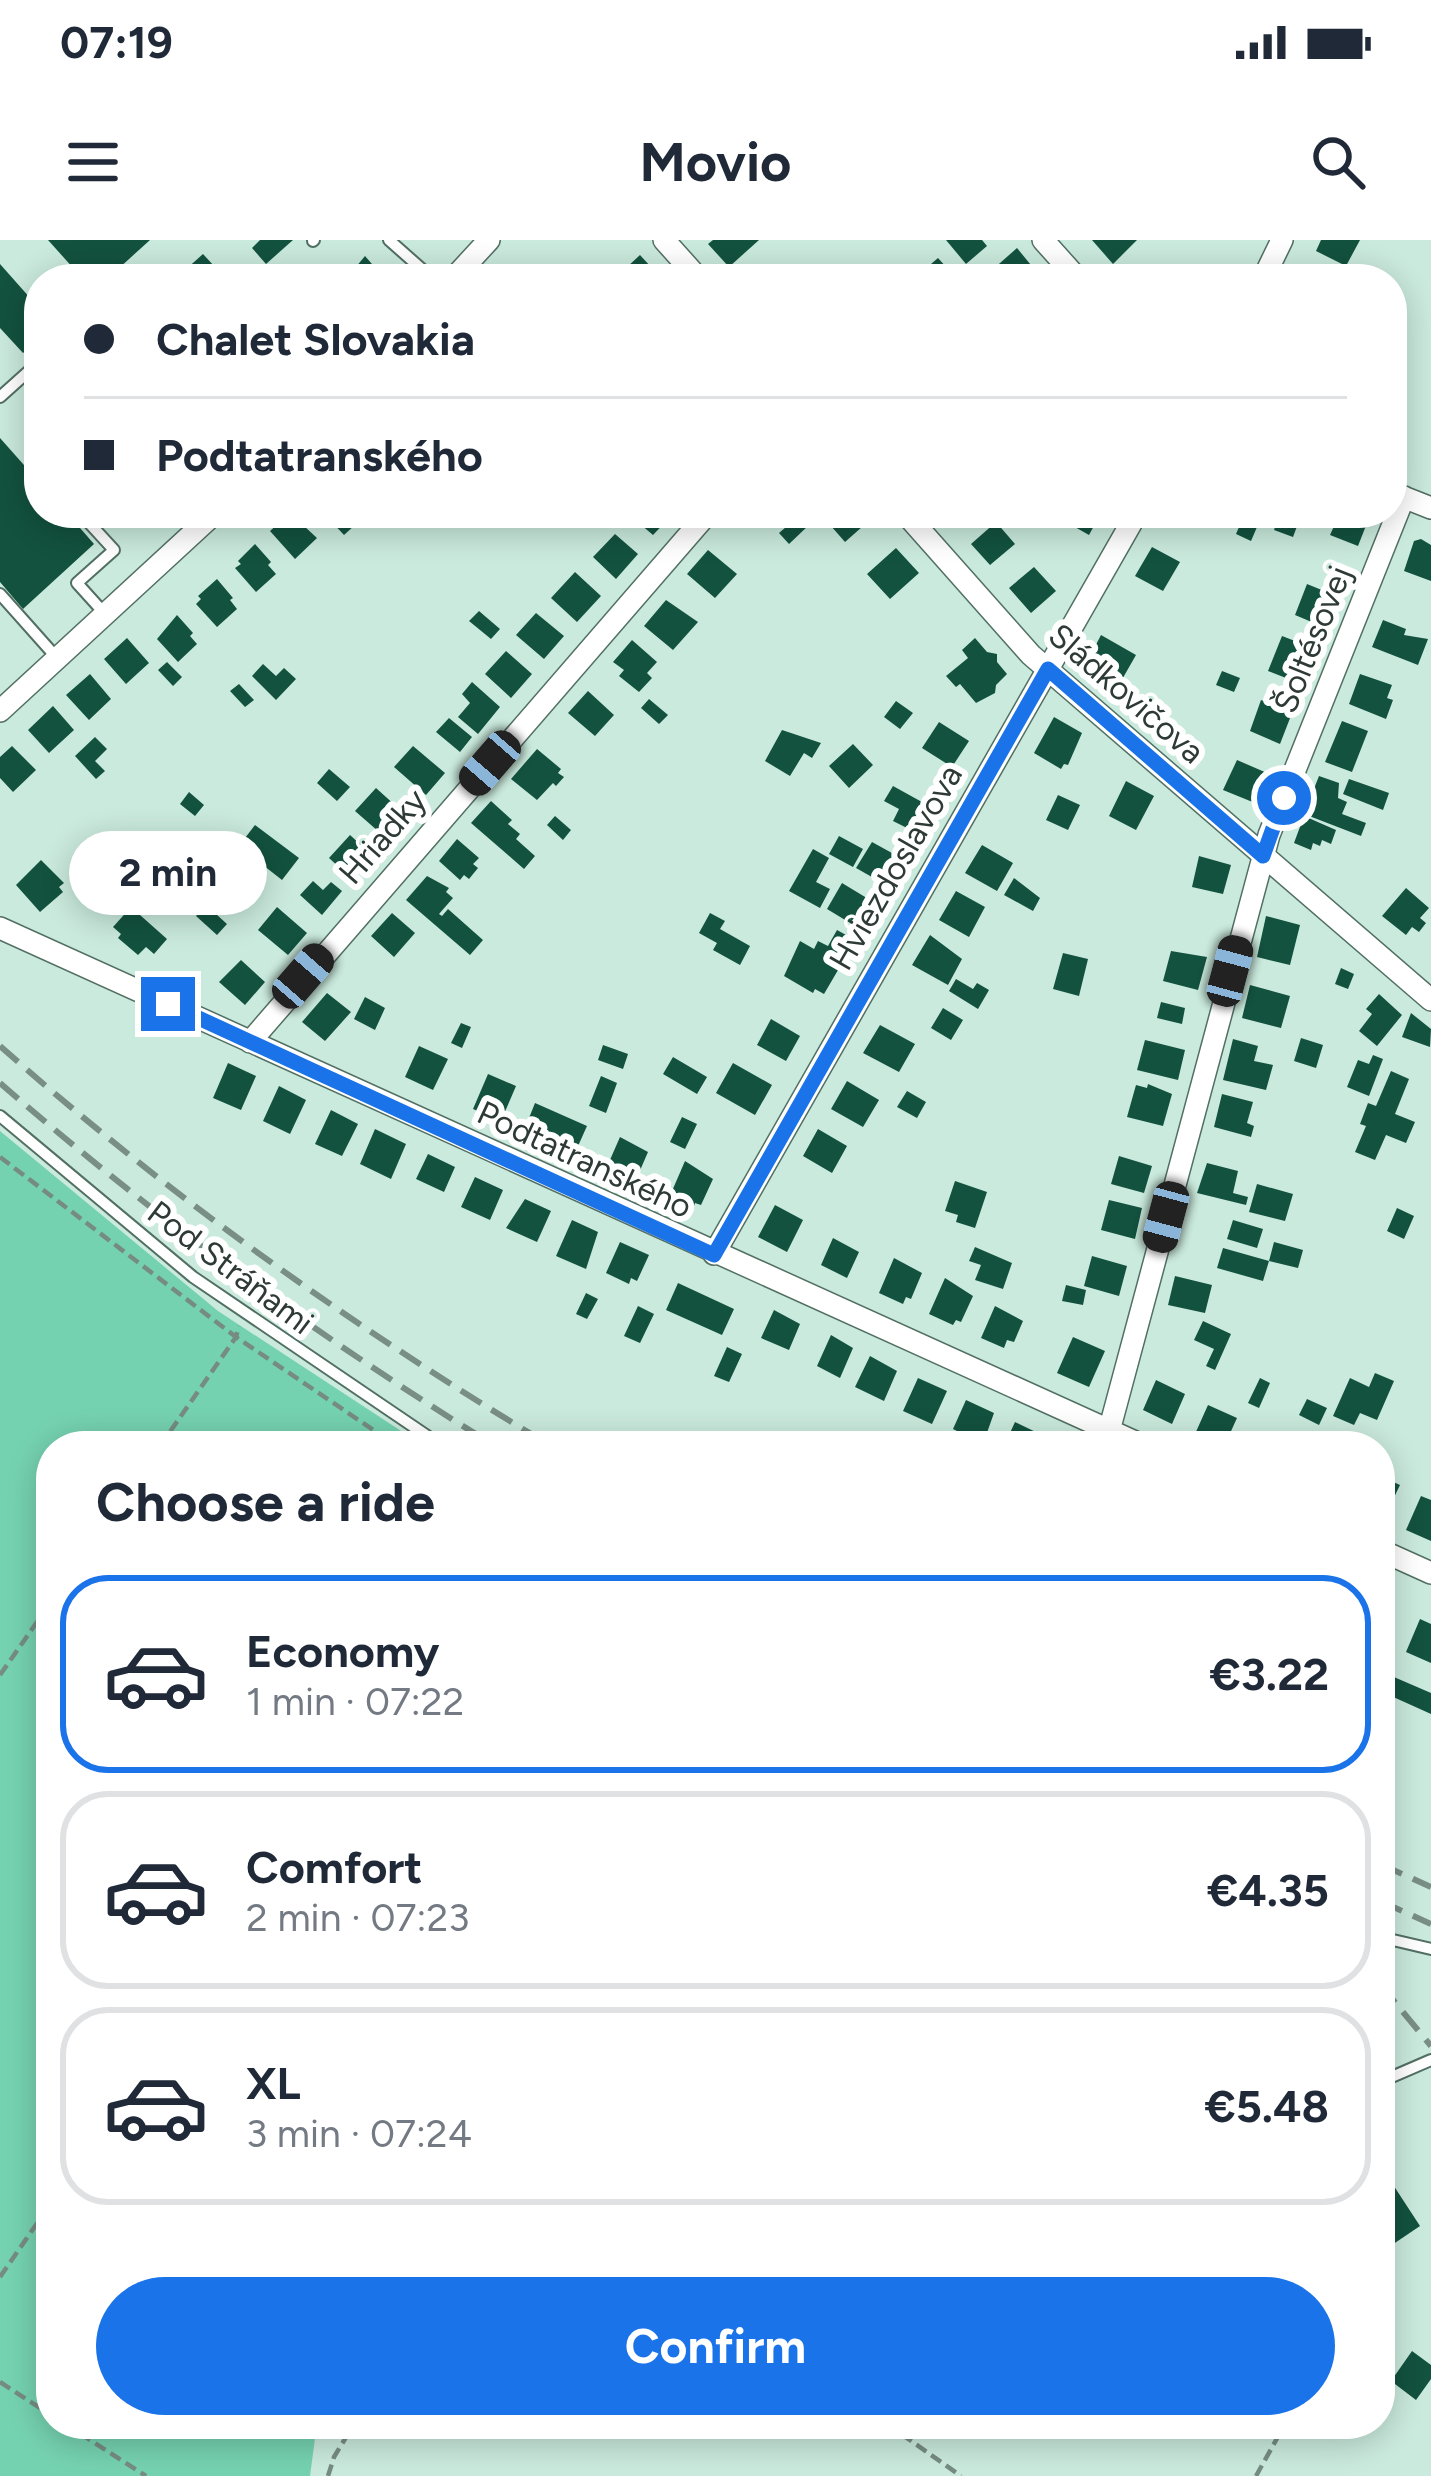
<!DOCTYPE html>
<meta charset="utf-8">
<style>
body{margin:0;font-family:Figtree,sans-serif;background:#f6f6f7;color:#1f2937;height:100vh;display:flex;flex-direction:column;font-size:45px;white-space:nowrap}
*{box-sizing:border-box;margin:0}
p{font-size:39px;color:#747a83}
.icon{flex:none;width:66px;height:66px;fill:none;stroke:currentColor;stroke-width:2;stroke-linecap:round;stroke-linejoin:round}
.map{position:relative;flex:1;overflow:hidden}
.details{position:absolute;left:36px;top:1191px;width:1359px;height:1008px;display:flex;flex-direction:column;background:#fff;border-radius:48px;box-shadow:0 6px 30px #0003}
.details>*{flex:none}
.top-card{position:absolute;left:24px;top:24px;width:1383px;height:264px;border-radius:48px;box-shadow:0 6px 30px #0003;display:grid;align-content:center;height:264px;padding:0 60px;background:#fff}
.end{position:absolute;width:54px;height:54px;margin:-27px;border:15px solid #1a73e8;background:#fff;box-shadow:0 0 0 6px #fff}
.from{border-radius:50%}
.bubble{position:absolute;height:84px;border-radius:42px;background:#fff;box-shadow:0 6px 30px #0003;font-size:39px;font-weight:700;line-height:84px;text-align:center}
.car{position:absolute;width:36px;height:72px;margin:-36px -18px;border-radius:15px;box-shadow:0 0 9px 3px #0007;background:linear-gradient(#222 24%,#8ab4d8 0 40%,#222 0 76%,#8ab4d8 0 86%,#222 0)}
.top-card b{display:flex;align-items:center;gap:42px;height:114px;font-size:45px}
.top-card b+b{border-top:3px solid #e0e1e3}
.top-card i{width:30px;height:30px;background:#1f2937}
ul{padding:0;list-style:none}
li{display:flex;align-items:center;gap:36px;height:198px;margin:0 24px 18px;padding:0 36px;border:6px solid #e0e1e3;border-radius:48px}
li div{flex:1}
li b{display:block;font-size:45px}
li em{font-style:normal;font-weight:700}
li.selected{border-color:#1a73e8}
li>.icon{width:108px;height:108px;stroke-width:1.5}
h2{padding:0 60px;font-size:54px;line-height:144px}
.button{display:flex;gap:24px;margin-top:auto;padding:24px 60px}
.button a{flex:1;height:138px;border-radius:72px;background:#1a73e8;color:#fff;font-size:48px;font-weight:700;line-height:138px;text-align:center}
.status{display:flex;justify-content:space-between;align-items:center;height:84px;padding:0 60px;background:#fff;direction:ltr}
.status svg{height:33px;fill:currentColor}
header{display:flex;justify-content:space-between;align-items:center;height:156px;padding:0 60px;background:#fff;font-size:54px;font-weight:700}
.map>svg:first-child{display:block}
</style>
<div class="status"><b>07:19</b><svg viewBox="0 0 49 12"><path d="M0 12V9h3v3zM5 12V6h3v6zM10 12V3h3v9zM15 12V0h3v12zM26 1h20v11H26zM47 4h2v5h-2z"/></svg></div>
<header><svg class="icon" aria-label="menu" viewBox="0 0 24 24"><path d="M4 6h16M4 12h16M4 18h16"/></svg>Movio<svg class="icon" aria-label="search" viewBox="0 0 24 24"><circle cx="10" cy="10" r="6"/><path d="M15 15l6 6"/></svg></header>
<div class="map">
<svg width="1431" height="2236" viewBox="0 0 1431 2236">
<rect width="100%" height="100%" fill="#caeadd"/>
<path fill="#75d2b0" d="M0,891l218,180 206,135h-373v978h270l-5,7 -6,45h-310z"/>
<path fill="#13523f" d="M48,0h102l-43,39h-24z
M260,0h33l-27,24 -14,-16z
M713,0h46l-30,27 -21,-23z
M946,0h36l5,6 -21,18z
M1092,0h45l-24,24z
M1321,0h39l-14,26 -30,-15z
M1017,8l18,22 -10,9h-27l-7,-8z
M203,14l23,25h-51z
M640,15l22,24h-48z
M365,16l20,23h-42l12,-11z
M938,18l19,21h-25l-8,-9z
M0,24l39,44v31l-16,14 -23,-25z
M768,24l14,15h-31l6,-6z
M0,198l39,44v31h28l27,31 -71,65 -23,-27z
M290,273l27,25 -22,21 -25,-28z
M336,273h15l-4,4 8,8 -11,10 -15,-16z
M627,273h47l-21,22z
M830,273h35l6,6 -26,23 -21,-24z
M1062,273h39l-12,22 -30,-17z
M1245,273h18l-12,28 -15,-7z
M1340,273l29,5 -11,28 -28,-11z
M800,275l9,10 -20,19 -10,-11z
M1279,275l20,6 -6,16 -19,-7z
M996,282l19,22 -25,21 -19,-21z
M615,294l23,20 -22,25 -23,-22z
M1421,299l10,6v36l-27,-10 10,-30z
M255,304l16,18 -3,3 8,9 -20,18 -21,-24 6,-4 -3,-3z
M1152,307l28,15 -17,29 -28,-15z
M896,308l23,25 -29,26 -23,-25z
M708,310l29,24 -22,24 -28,-24z
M1034,327l22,24 -25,22 -22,-25z
M575,332l26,24 -24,26 -26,-24z
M217,339l16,19 -3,2 7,9 -20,18 -21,-23 5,-5 -3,-3z
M1307,344l32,13 -13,31 -31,-13z
M666,360l32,22 -25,28 -29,-24z
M479,371l21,18 -9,10 -22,-18z
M536,373l28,23 -20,23 -28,-24z
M177,375l16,18 -3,3 7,8 -19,18 -21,-23z
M1383,380l23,9 -2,6 24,4 -10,26 -46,-18z
M1101,395l35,20 -16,28 -34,-19z
M1282,396l34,13 -12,36 -36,-14z
M127,398l22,25 -23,21 -22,-25z
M975,398l12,14 10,2v8l10,12 -11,11 -1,8 -19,10 -16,-19 -4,3 -10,-11 22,-18 -6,-8z
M632,400l25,22 -10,11 5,5 -13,14 -20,-16 5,-6 -11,-8z
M506,411l26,23 -21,24 -26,-24z
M167,422l15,15 -9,9 -15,-16z
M263,424l13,12 8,-8 12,11 -20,21 -24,-24z
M1222,431l18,7 -6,14 -18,-7z
M90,434l21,25 -22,21 -23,-25z
M1360,434l32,11 -5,13 6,2 -7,19 -37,-15z
M472,442l28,25 -22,27 -20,-17 12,-14 -8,-9z
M239,444l15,16 -9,7 -15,-16z
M588,451l26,24 -19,21 -27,-23z
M649,459l19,16 -9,9 -18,-16z
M1261,460l31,13 -12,31 -30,-13z
M896,461l17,12 -13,16 -16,-12z
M53,466l21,24 -25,23 -21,-23z
M1054,477l28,16 -14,32 -4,-1 -3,5 -27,-16z
M449,478l23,19 -12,15 -24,-20z
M1342,481l26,10 -16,41 -27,-10z
M939,482l30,19 -17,26 -30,-19z
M782,490l39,13 -9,15 -8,-5 -14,23 -25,-15z
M95,497l12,12 -12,12 10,10 -9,8 -21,-23z
M853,504l20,21 -24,23 -20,-22z
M12,506l24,24 -23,22 -13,-14v-21z
M413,506l32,27 -19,22 -32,-28z
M537,509l24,20 -3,4 6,4 -8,9 -3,-3 -16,17 -26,-21z
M1237,520l30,13 -12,30 -32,-13z
M329,529l21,18 -13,14 -20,-18z
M1319,536l20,7 -1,15 9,4 -5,12 24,9 -5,13 -57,-22z
M1349,539l40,14 -6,17 -40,-16z
M1126,541l28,15 -18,34 -27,-14z
M893,546l38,21 -14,26 -24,-12 6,-12 -15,-8z
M376,548l31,28 -21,22 -31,-27z
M189,552l15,13 -9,11 -15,-12z
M1058,555l22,10 -12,25 -22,-10z
M491,561l21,19 -4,4 12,10 -4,5 19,17 -11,13 -53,-46z
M555,576l16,14 -8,10 -16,-15z
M1304,576l32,14 -5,14 -9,-4 -2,6 -7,-3 -2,7 -17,-7z
M255,585l44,33 -17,22 -37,-29 6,-9 -6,-4z
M350,595l23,21 -21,23 -23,-21z
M839,596l24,13 -10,18 -24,-13z
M457,599l22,19 -6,6 5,4 -9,11 -5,-4 -4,5 -21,-19z
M872,602l29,16 -15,27 -30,-17z
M982,605l31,18 -16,28 -32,-18z
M813,609l16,9 -13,24 14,7 -10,19 -31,-17z
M1199,616l32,9 -8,29 -31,-7z
M41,620l23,23 -5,4 4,5 -23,20 -24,-27z
M427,636l22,12 -3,4 7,6 -14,16 3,2 6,-7 35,31 -13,15 -64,-55z
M1014,638l26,20 -7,13 -29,-16z
M313,641l10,9 8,-8 11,9 -20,24 -22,-20z
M183,643l8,8 5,-6 11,10 -19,20 -19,-17z
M842,643l33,20 -15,26 -33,-20z
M1406,648l23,20 -9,10 6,5 -7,9 -7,-5 -6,8 -24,-19z
M956,651l29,16 -16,30 -30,-17z
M206,665l21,19 -10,11 -21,-19z
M131,667l36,32 -13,15 -8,-7 -8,8 -20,-17 3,-4 -8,-7z
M277,667l30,26 -19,22 -30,-25z
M392,673l23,20 -21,24 -23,-21z
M710,673l15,8 -5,8 30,17 -10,19 -27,-15 4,-7 -18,-10z
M1266,676l34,9 -10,40 -33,-8z
M837,690l18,10 -11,19 -11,-5 -3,4 11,7 -17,29 -9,-5 -2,4 -29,-17 16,-35 14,8 4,-8 10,5z
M930,695l32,24 -14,26 -36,-20z
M1171,711l36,6 -9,33 -35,-9z
M1063,713l25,6 -9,37 -26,-7z
M241,720l24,22 -20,23 -26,-23z
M1341,728l13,6 -6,15 -13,-5z
M956,739l17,10 4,-6 12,7 -11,19 -29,-18z
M1250,745l40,11 -9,32 -39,-10z
M327,753l24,19 -26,29 -23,-19z
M1379,754l23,21 -25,31 -18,-15 13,-17 -6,-5z
M365,757l20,11 -10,22 -21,-11z
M1161,762l24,6 -3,16 -25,-6z
M943,768l20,12 -12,20 -20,-12z
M1411,773l20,16 -1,18 -28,-10z
M771,779l29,17 -14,25 -29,-16z
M461,783l10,4 -9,21 -11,-5z
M880,785l35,19 -16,28 -36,-19z
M1301,798l22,7 -7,23 -22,-7z
M1233,799l25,7 -4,15 19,4 -7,25 -43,-10z
M1145,800l40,10 -7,30 -41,-10z
M603,805l25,9 -5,15 -25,-9z
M419,806l29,13 -15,31 -28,-13z
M1373,815l10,4 -14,37 -22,-9 11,-27 11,4z
M673,817l34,20 -10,17 -34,-20z
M228,823l28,13 -15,34 -28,-12z
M733,823l39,22 -17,30 -39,-22z
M1391,831l18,8 -14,35 20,8 -9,21 -20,-8 -11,25 -20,-8 11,-26 -6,-2 8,-21 8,3z
M488,834l28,12 -15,35 -28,-12z
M601,836l16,7 -11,30 -17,-7z
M847,841l32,19 -16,27 -32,-18z
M1148,844l24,10 -9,32 -36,-9 9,-32 11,3z
M279,846l27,14 -16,34 -27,-13z
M907,851l19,11 -9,16 -20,-11z
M1222,854l31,8 -6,21 7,3 -3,11 -37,-10z
M535,863l52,23 -13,29 -51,-22z
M331,870l27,14 -16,32 -27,-12z
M682,877l15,7 -12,25 -15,-7z
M375,889l31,15 -15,35 -31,-15z
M818,889l29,17 -15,27 -29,-17z
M620,897l28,15 -13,30 -29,-13z
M428,914l27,13 -11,25 -28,-13z
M1119,916l33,10 -8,27 -33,-9z
M685,921l28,18 -12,26 -6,-2 -2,6 -24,-11z
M1207,923l31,8 -5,22 15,4 -2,8 -49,-12z
M475,937l28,13 -13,30 -29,-13z
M955,941l32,11 -12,36 -19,-6 2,-7 -13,-4z
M1257,944l36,10 -8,27 -36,-9z
M525,959l26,12 -14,31 -31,-14z
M1109,960l33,8 -7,31 -34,-9z
M775,965l28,15 -16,32 -29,-15z
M1397,968l17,8 -10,23 -17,-8z
M572,980l26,12 -12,37 -30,-13z
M1233,980l30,9 -6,19 -30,-9z
M833,998l26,14 -12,26 -26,-13z
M620,1002l29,13 -12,26 -6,-3 -2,6 -23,-11z
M1274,1002l29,8 -5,18 -29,-7z
M975,1007l37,16 -9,26 -28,-9 6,-15 -12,-4z
M1223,1008l46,13 -6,20 -46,-13z
M1092,1016l35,10 -8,30 -35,-10z
M894,1018l28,15 -11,26 -5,-2 -3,7 -24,-11z
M1175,1036l37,9 -7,28 -37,-8z
M945,1038l28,18 -12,26 -5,-2 -3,5 -24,-11z
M678,1043l56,26 -12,26 -56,-25z
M1066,1045l20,5 -3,15 -21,-4z
M586,1053l12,6 -11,20 -11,-5z
M638,1066l16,8 -14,29 -16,-7z
M995,1066l28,15 -9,21 -7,-2 -3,8 -23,-10z
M774,1070l26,14 -11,26 -28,-12z
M1203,1081l28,13 -16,36 -9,-4 8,-17 -20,-9z
M831,1095l22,13 -13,30 -23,-12z
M1073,1097l32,14 -16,36 -32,-14z
M727,1107l15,7 -13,28 -15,-6z
M870,1116l27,15 -13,30 -29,-14z
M1375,1133l19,8 -17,39 -17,-7 -6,12 -21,-9 17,-38 19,9z
M918,1138l29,13 -15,33 -29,-13z
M1260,1138l10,5 -11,25 -11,-5z
M1156,1140l29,14 -13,30 -29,-14z
M1307,1159l20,9 -8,17 -20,-10z
M966,1160l28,13 -11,31 -30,-15z
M1208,1165l29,13 -10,22 -5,-3 -4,8 -23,-11z
M1015,1182l25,12 -6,12h-30z
M1270,1192l30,14h-36z
M1380,1236l20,9 -16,33 -4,-2z
M1421,1256l10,4v41l-25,-11z
M1420,1379l11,5v39l-25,-11z
M1380,1431l51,22v21l-51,-23z
M1388,1937l32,49 -40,27v-71z
M1412,2111l19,14v14l-15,21 -25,-19z"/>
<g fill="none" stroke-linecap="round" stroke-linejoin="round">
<defs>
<path id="lane" d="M389,0l44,39
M313,1l1,-1
M0,157l39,-35
M80,273l34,37 -37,33 28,31
M0,354l57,64
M0,876l193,161 249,169
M1380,1697l51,12
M1380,1842l51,-22"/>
<path id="street" d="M664,0l35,39
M1043,0l35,39
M453,39l36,-39
M1263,39l19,-39
M1393,253l38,15
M905,273l126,142 400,345
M0,471l215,-198
M0,688l1144,518
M250,802l458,-529
M714,1014l423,-741
M1109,1191l160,-596 135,-338
M1380,1310l51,23"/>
</defs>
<use href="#lane" stroke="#526f63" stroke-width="14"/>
<use href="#street" stroke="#526f63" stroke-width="24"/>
<path stroke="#768c83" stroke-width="4.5" stroke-dasharray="12 6" stroke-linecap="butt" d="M0,917l236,180 161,109
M160,1206l76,-109 3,-11
M0,1435l51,-73
M0,2037l51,-74
M0,2142l51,33
M65,2184l81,52
M887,2184l74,52
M328,2236l6,-19 20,-33
M1256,2236l29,-52"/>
<use href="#lane" stroke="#fff" stroke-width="10"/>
<use href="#street" stroke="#fff" stroke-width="21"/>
<path stroke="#798e85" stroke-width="6" stroke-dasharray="24 12" stroke-linecap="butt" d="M0,806c170,151 356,283 551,400
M0,843c155,135 320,255 495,363
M1380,1624l51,23
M1380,1661l51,23
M1380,1744l51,62"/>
</g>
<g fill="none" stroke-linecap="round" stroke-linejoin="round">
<path stroke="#1a73e8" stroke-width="15" d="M168,764l546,251 334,-586 215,187 21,-58"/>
</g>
<g text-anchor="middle" stroke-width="12" stroke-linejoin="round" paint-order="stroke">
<g font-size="33" fill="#2e3a35" stroke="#fff">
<text transform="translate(1312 399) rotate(-68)" y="12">Šoltésovej</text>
<text transform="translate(1127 453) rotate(41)" y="12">Sládkovičova</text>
<text transform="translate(382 596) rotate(-49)" y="12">Hriadky</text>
<text transform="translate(895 627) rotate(-60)" y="12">Hviezdoslavova</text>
<text transform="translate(585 919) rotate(25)" y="12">Podtatranského</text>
<text transform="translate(231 1027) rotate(37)" y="12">Pod Stráňami</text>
</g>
</g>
</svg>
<i class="end from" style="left:1284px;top:558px"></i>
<i class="end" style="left:168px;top:764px"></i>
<div class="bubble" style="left:69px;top:591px;width:198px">2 min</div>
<i class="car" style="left:490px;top:523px;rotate:221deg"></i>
<i class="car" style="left:1230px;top:731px;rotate:15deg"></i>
<i class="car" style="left:303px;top:736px;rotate:41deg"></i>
<i class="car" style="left:1166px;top:977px;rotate:195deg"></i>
<div class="top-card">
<b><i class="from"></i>Chalet Slovakia</b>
<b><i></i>Podtatranského</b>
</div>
<section class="details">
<h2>Choose a ride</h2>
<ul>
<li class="selected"><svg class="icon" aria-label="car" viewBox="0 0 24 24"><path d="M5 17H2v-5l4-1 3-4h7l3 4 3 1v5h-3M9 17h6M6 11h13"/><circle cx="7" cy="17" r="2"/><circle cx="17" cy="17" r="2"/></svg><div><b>Economy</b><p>1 min · 07:22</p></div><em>€3.22</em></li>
<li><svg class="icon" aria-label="car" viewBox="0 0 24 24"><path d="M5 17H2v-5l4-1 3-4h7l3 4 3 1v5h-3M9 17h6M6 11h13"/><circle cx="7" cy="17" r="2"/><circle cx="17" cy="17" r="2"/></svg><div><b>Comfort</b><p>2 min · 07:23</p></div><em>€4.35</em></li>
<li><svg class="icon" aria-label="car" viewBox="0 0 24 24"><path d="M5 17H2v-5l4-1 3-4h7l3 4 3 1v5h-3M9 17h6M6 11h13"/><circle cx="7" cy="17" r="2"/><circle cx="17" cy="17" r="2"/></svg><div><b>XL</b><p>3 min · 07:24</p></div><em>€5.48</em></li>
</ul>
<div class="button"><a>Confirm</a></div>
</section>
</div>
